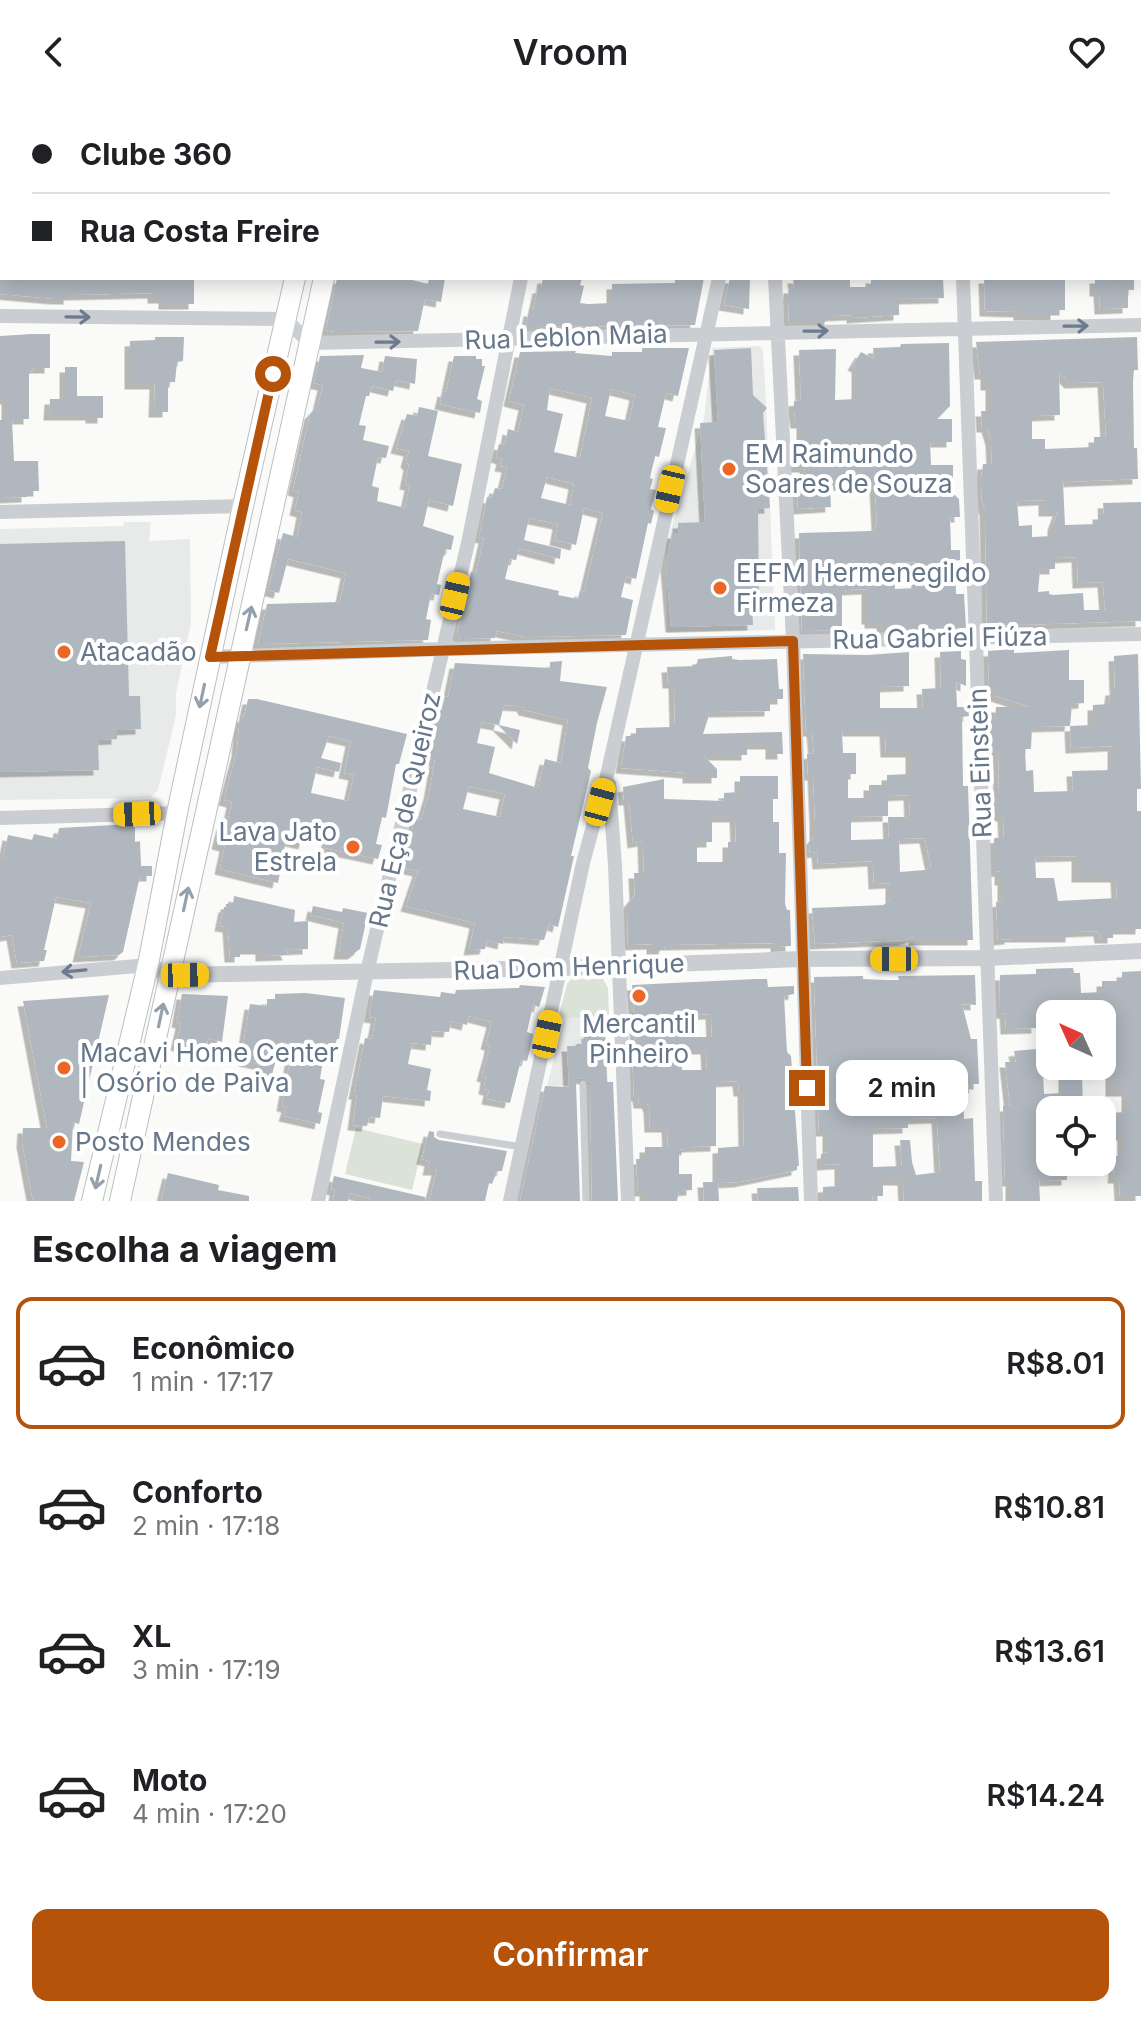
<!DOCTYPE html>
<html lang="pt">
<meta charset="utf-8">
<style>
body{margin:0;font-family:Inter,sans-serif;background:#f6f6f6;color:#202124;height:100vh;display:flex;flex-direction:column;font-size:30px;white-space:nowrap}
*{box-sizing:border-box;margin:0}
p{font-size:26px;color:#757577}
.icon{flex:none;width:44px;height:44px;fill:none;stroke:currentColor;stroke-width:2;stroke-linecap:round;stroke-linejoin:round}
.map{position:relative;height:1097px;overflow:hidden}
.panel{display:flex;flex-direction:column;background:#fff;flex:1}
.panel>*{flex:none}
.guide{position:absolute;left:0px;top:0px;width:1142px;height:176px;box-shadow:0 4px 20px #0003;display:grid;align-content:center;height:176px;padding:0 32px;background:#fff}
.needle{width:52px;rotate:315deg}
.fabs{position:absolute;left:1036px;top:896px;display:grid;gap:16px}
.fabs a{display:grid;place-items:center;width:80px;height:80px;border-radius:16px;background:#fff;box-shadow:0 4px 20px #0003;font-size:40px}
.end{position:absolute;width:36px;height:36px;margin:-18px;border:10px solid #b45309;background:#fff;box-shadow:0 0 0 4px #fff}
.from{border-radius:50%}
.bubble{position:absolute;height:56px;border-radius:16px;background:#fff;box-shadow:0 4px 20px #0003;font-size:26px;font-weight:600;line-height:56px;text-align:center}
.car{position:absolute;width:24px;height:48px;margin:-24px -12px;border-radius:10px;box-shadow:0 0 6px 2px #0007;background:linear-gradient(#f5c518 24%,#345 0 40%,#f5c518 0 76%,#345 0 86%,#f5c518 0)}
.guide b{display:flex;align-items:center;gap:28px;height:76px;font-size:30px}
.guide b+b{border-top:2px solid #e0e0e0}
.guide i{width:20px;height:20px;background:#202124}
ul{padding:0;list-style:none}
li{display:flex;align-items:center;gap:24px;height:132px;margin:0 16px 12px;padding:0 16px;border:4px solid transparent;border-radius:16px}
li div{flex:1}
li b{display:block;font-size:30px}
li em{font-style:normal;font-weight:600}
li.selected{border-color:#b45309}
li>.icon{width:72px;height:72px;stroke-width:1.5}
h2{padding:0 32px;font-size:36px;line-height:96px}
.primary-button{display:flex;gap:16px;margin-top:auto;padding:16px 32px}
.primary-button a{flex:1;height:92px;border-radius:16px;background:#b45309;color:#fff;font-size:32px;font-weight:600;line-height:92px;text-align:center}
header{display:flex;justify-content:space-between;align-items:center;height:104px;padding:0 32px;background:#fff;font-size:36px;font-weight:600}
.map>svg:first-child{display:block}
</style>
<header><svg class="icon" aria-label="back" viewBox="0 0 24 24"><path d="M15 5l-7 7 7 7"/></svg>Vroom<svg class="icon" aria-label="heart" viewBox="0 0 24 24"><path d="M12 20l-8-8c-3-5 5-10 8-4 3-6 11-1 8 4z"/></svg></header>
<div class="map">
<svg width="1141" height="1097" viewBox="0 0 1141 1097">
<defs>
<filter id="shadow"><feDropShadow dx="-5.5" dy="5.5" stdDeviation="0" flood-color="#0004"/></filter>
</defs>
<rect width="100%" height="100%" fill="#fafaf8"/>
<path fill="#e8e9e9" d="M759,242l4,3 3,55 9,226 -108,3 -1,-87 38,-127 8,-71z
M124,418h27l-2,19 41,-2 1,84 -15,70v22l-18,75 -8,8 -150,2v-271l123,-3z
M604,911l4,69 -61,2 17,-68z"/>
<path fill="#dbe2d8" d="M571,875h32l5,9 1,27 -51,4 9,-35z
M356,1024l67,16 -11,46 -67,-16z"/>
<path fill="#b0b7bf" fill-rule="evenodd" filter="url(#shadow)" d="M0,174h194v26h-30v-6h-11v-5l-84,2v4h-13l-56,-5z
M337,174h67l24,6 1,-6h16l-4,24 -16,-3 -7,32 -83,1 -9,-2z
M543,174h39l-2,7 4,1 -4,17 8,1 24,-1v-19l57,-1h6v-5h29l-9,47 -169,2 3,-16h4l5,-23h3z
M730,174h20l-1,31 -25,-4z
M793,174h57v9h21v-9h72l1,20 -45,1v16l-47,3v-3l-22,1v4l-6,2h-35l-1,-25 1,-9h5z
M984,174h81v32h-9v5h-37v-3l-34,-1z
M1095,174h39v12h-6v18l-28,1 -1,-18h-4z
M32,230h18v34h-16l-5,6v45h-22v-20h-7v-63z
M155,233h29l-1,24 -6,1 -2,20h-7v30h-14l1,-28h-25v-43l25,-1z
M1137,233l1,33h-4l-1,11 1,67h3l1,31 -75,3 2,43 33,-1v-10h6l-1,-11 38,-1v119l-154,5 -2,-116 -3,-8 -1,-23 2,-15h9l-1,-24 -4,-13h-5l-1,-16h10v-26h-5v-11h-6l-4,-32zM1059,268l11,11 33,-1 3,55h-12v10l-49,2v-10h-13v-23l28,-1zM1044,396v11h14l-5,14v11l-21,1v-12l-13,1 -2,-25zM1077,453l1,26 25,-1 2,28h-21l-1,-17 -30,2 -4,-1v-3l-11,1 2,-23h15v-11z
M949,239l1,63 -13,13h15v23h-22l1,23h22v22h-6l12,12 1,18h-10l1,33h9v10l-5,1 1,33h8l2,34h-84v-5h-12v-4h-3v-30l-22,1 1,5h-4v35l-40,1 -3,-98 72,-2 6,-6 -2,-39 -42,-1v3h-3l1,19 -33,2 -1,-20h9l-1,-22h-9v-23h6v-21h-6l-2,-13v-9l7,-1 -2,-50 37,-1 -1,51 22,-1v-32l-4,-2 8,-13 13,7 -1,-11 27,-1 1,-3zM916,458l1,26 -22,1 -1,-26z
M642,244h47l-11,48 -12,-3 -8,34 8,1 -7,29 -4,-1 -5,22 3,1 -3,10 6,1 -5,19 3,2 -3,13 -3,-1 -12,56 -10,-3 -5,21 12,3 -7,35 -101,2 -28,-6 -2,7 -34,1 -4,-5 14,-62 5,1 8,-35 -5,-1 8,-40 5,1 3,-10 7,1 5,-22 -7,-1 2,-7 -6,-2 3,-13 6,1 3,-16 10,3 6,-27 -15,-4 11,-49 56,-1 -1,2 37,3v-4h30zM550,284l42,10 -12,60 -26,-6 9,-38 -16,-4zM611,285l24,6 -6,26 -24,-5zM547,373l27,7 -4,21 -29,-7zM584,404l19,5 -19,79 -4,-1 -2,8 -20,-4 1,-4 -54,-12 5,-20 6,1 3,-12 41,11 1,-10 -37,-9 5,-22 29,6 -3,16 21,5z
M751,244l2,47 14,13 -4,5 7,95 -12,1 1,84h7v10l-14,1 1,21 -82,2 -5,-62 6,-32h6v-10l27,-1 -5,-99 18,-1 -4,-72z
M364,251l-3,13 21,4 3,-16 32,3 -2,25 -19,-4 -3,11 -21,-5 -3,10h-3l-7,29 7,1 -3,14 26,6 -3,12 -8,-1 -6,29 7,2 -2,13 28,7 5,-23 -5,-1 4,-19 -3,-3 3,-11 -13,-3 11,-34 10,2 2,-9 19,4 -10,45 34,8 -9,42 -24,-6 -6,26 31,10 -3,14 -5,-1 -3,9 -6,26 4,1 -2,10 -8,-1 -5,25 5,1 -3,20 -170,4 9,-40 73,-2 6,-29 -58,-14 -9,34 -11,-3 15,-57 14,4 5,-25 -7,-2 4,-18 -6,-2 17,-76 8,-8 5,-21 -9,-2 6,-27z
M454,252h22v3h6v7h3l-8,33 5,2 -2,12 -40,-9 3,-13 3,1z
M65,263h12v29h26v22h-12v-3h-42l1,-16h15z
M0,316h12l2,41h24l1,30h-12v6l-27,1z
M125,437l4,155h11l1,33 -24,1v9l-19,1 1,30 -99,2v-228z
M1014,545v4l55,-3v30h15v23l-12,1 -2,22 -38,1 -1,22h-6l1,22 7,-1 1,22 39,-1 -1,-20 41,-1v-24l-42,2 -1,-22 23,-1v-20l16,-1 2,-14h4l-1,-34 24,-2 3,135h-4v22h4v118h-28v9h-13l-1,-7 -28,1v5h-61v2l-12,1 -2,-38 7,-1v-21h-3v-9l-6,1v-34l10,-1 -1,-21h-10v-16h5l1,-28 -1,-22h-6v-29h3l1,-14h34l-34,-11v-11h-7l-1,-34zM1077,752v21h39l1,21 -59,3 -4,-23h-18l-1,-21z
M961,547v8l5,1v26l-10,-4 1,25h11l1,9 -7,1 1,69h5l5,154h-59v-3l-10,3 -89,4 -3,-36 72,-3 7,-7v-15l-17,1 -1,-23 -55,3 -1,-12 -7,1 -1,-11 6,-6v-17l-2,-44h-5l-1,-21 7,-1 -2,-22h-6l-3,-77 65,1 41,-3v34l-29,1v21h43l-1,-19 19,-1 -1,-36zM842,627h43l1,21h25v22l-24,1v10h-18v13h-21v-24h8v-21h-13zM909,691l1,22h-22l1,22 -38,1v-23l37,-1v-20zM925,734l6,29 -6,3 -25,2 -1,-33z
M732,552v3l7,1 38,-1 2,30h4v10h-13v12l-60,1 -7,22 79,-2 1,22h-12v-10h-24v11h-44l14,14v9h-29v-5l-67,-5 5,-32h10v-8l36,-1v-3h3l-1,-41h-6l-1,-16 29,-1 2,-7z
M562,557l-2,20 47,6 -10,36 -9,45 3,3 -20,85h3l-16,71 -9,-3 -5,16 -40,-3 -1,7 -16,-4 -2,9 -16,1 6,-27 -69,-17 12,-35 -13,-3 3,-20 7,-30 6,2 8,-26 6,-34 -6,-1 12,-58 3,1 1,-6 3,1 7,-34 95,5v-6zM504,601l18,1 2,4 44,10 -7,43 -16,-4 -7,29 -49,-15 6,-26 -18,-4 5,-21 16,3 19,19 3,-14 -21,-5zM469,682l36,8 -5,23 -37,-8z
M248,595h9l150,35 -8,30h-3l-10,54 -4,-1 -6,27 6,1 -4,14 -53,-11 6,-21 -22,-5 -5,22 -18,-4 -8,43 -58,-14 5,-23 -8,-2 5,-20 5,1 5,-23 -8,-2 13,-49 3,-35 4,1zM329,632l22,5 -7,32 10,2 -6,26 -37,-8 6,-26 22,5 2,-9 -20,-5z
M740,672h38v23h-5v23h6v31h7l-1,51 2,6h3l1,36 -15,1v-4l-111,2 -1,4h-12v-5l-24,1 -1,-40 8,-10 -1,-22h10l-1,-32 -10,2 -4,-43h-5l-1,-13 41,-8v20l60,2v-8l16,-1zM712,713h23l1,25h-8v20h-31v-20h15z
M131,720l4,4v14l5,-1 1,25h11v10h-12l-17,76 -4,3 -41,2 13,-54 -35,-6 -12,53h3l-3,11 -27,2 -5,-28 -12,2v-78h3l5,-24 24,5 2,-6 23,5 2,-11z
M234,792l61,14 -1,12 14,-1v28l-22,1 2,5 -27,1v-7h-21v8h-10l-2,-30 -8,-1 4,-19h2v-3h7z
M313,802l29,6 1,-4 25,5 -8,36 -7,5h-14l5,-31 -33,-8z
M1073,864l1,5h6l1,20 21,-1v-11h20v-9l19,-1v225h-21l-1,-18h-6l2,-22h8v-21h-18v-22l22,-1v-21h-16v-22l-9,1v-56h-21v-9l-32,1 1,12h-14l1,10 -31,1 -1,-16 -6,1 1,-39 36,-1v-5z
M975,871l1,30 -14,-1 9,35h6l2,45h-11l1,9h-6l1,26 9,-1 2,63h7v20h-78l-1,-21h-20v16h-11l1,5h-43v-4h-7v-10l17,-1v-22l-19,1v-11l7,-2v-21h-9l-5,-154 49,-1v3l23,1h13l-1,-4zM898,971l4,22 -30,1v-22zM937,1014l3,54 -24,3 -4,-13 -2,-22h-10l2,26 -29,1v-38l35,-1v-9z
M756,875h11l1,8 26,-1v8l-10,2 3,56 4,4 8,110h-2v4l-58,12 -21,1 1,18h-15l-1,-19h15v-34l26,-2 -1,-55h-4l-1,-10 -22,1v64l-29,1v3l-8,-1v25h13v16l-13,1 -2,10h-32v-10h-7l-2,-32h9v-12h23l-1,-20h-17l-1,-20 -2,-4h-8l-1,-7h-4l-2,-45 5,2 -5,-68zM711,910l1,23h-26v-22zM681,945h25l1,21h-25z
M520,881l25,2 -6,20 -6,-2 -6,27 6,2 -3,15 -3,12 -6,-1 -11,43 -23,-4 2,-9 -5,-1 2,-12 -4,-1 7,-25 1,-6 -4,-1 6,-22 -23,-6 -2,9 -16,-4 -2,11 -17,-1 -1,14 -19,-2 -4,21 23,5 -4,21 4,1 -1,10 -47,-5 -3,22 -11,-1 -2,9 -14,-1 4,-31h-3l11,-56 7,1 4,-21 -7,-1 5,-27 66,7 1,-5 14,2 1,-4 63,-2z
M306,889l39,5 -6,41h-2l-2,6 -3,-1 -2,6 -5,-3 -5,32 5,1 -7,32 4,1 -2,11 -36,-8 3,-9 -5,-1 11,-62 -12,-2 -10,36 -14,-3 2,-11 -15,-3 3,-13 -4,-1 7,-43 17,2v-7h8v-5z
M182,890l46,2 -6,46 -14,-4 -1,6h-7l-2,7 -22,-6 5,-22 -4,-1z
M109,891l-30,129 -6,-2 -2,39 13,1 -10,39h-41l-11,-59 1,-14h24l-24,-127z
M605,923l2,55h6l5,119h-26l-2,-117 -6,-6 -5,1 -3,5 4,117h-60l25,-115 24,1 -2,-41h15l-1,-7 8,-1v-10z
M1050,944v24h-7l1,22 20,-1v-19l18,-1 1,37h-33v52h5v7h12v11l-28,1 1,20h-29v-20h-6v-2l-2,-73h7l-5,-44h11l-2,-11z
M429,1027l5,1v5l5,3 68,11 -5,20h-5l-5,13 -3,-1 -4,18h-56l8,-31h-9l2,-9 -8,-2z
M168,1069l51,12 -1,5 31,6v5h-88z
M334,1072l91,21v4h-56l1,-3 -21,-5 -1,8h-15l2,-11 -4,-1z
M798,1083l1,14h-41l-1,-13z"/>
<g fill="none" stroke-linecap="round" stroke-linejoin="round">
<defs>
<path id="primary" d="M334,2l1,-2
M362,2v-2
M92,1097l56,-236 29,-152 66,-307 52,-228
M120,1097l204,-923"/>
</defs>
<use href="#primary" stroke="#bbbec3" stroke-width="22"/>
<path stroke="#cacdd1" stroke-width="7" d="M583,980l3,117
M440,1030l82,13"/>
<path stroke="#cacdd1" stroke-width="14" d="M80,0v2
M204,0v2
M958,0v2
M764,2v-2
M1140,8l1,26
M775,174l18,363 18,560
M963,174l33,923
M0,212l285,3 25,24 831,-18
M0,408l243,-6
M210,553l233,-8 698,-15
M609,680l6,81 13,336
M0,714l177,-5
M0,874l148,-13
M318,1097l49,-229 101,-429 53,-265
M510,1097l73,-338 25,-92 111,-493"/>
<path stroke="#cacdd1" stroke-width="16" d="M148,861l22,10 391,-7 240,-9 186,-1 154,-7"/>
<use href="#primary" stroke="#fff" stroke-width="20"/>
</g>
<defs><path id="oneway-shaft" d="M-6 0H5M1.5-3L5.5 0L1.5 3" fill="none" stroke-width="1.6" stroke-linecap="round" stroke-linejoin="round" transform="scale(2)"/></defs>
<g stroke="#6c7b8e">
<use href="#oneway-shaft" transform="translate(78 213) rotate(1)"/>
<use href="#oneway-shaft" transform="translate(1076 222) rotate(-1)"/>
<use href="#oneway-shaft" transform="translate(816 227) rotate(-1)"/>
<use href="#oneway-shaft" transform="translate(388 238) rotate(-1)"/>
<use href="#oneway-shaft" transform="translate(74 867) rotate(175)"/>
</g>
<g stroke="#95a0ad">
<use href="#oneway-shaft" transform="translate(249 514) rotate(-77)"/>
<use href="#oneway-shaft" transform="translate(202 592) rotate(102)"/>
<use href="#oneway-shaft" transform="translate(186 795) rotate(-78)"/>
<use href="#oneway-shaft" transform="translate(161 911) rotate(-78)"/>
<use href="#oneway-shaft" transform="translate(98 1073) rotate(103)"/>
</g>
<g fill="none" stroke-linecap="round" stroke-linejoin="round">
<path stroke="#b45309" stroke-width="10" d="M273,270l-63,283 583,-16 14,447"/>
</g>
<g fill="#ec6626" stroke="#fff" stroke-width="3">
<circle cx="729" cy="365" r="8"/>
<circle cx="720" cy="484" r="8"/>
<circle cx="64" cy="548" r="8"/>
<circle cx="353" cy="743" r="8"/>
<circle cx="639" cy="892" r="8"/>
<circle cx="64" cy="964" r="8"/>
<circle cx="59" cy="1038" r="8"/>
</g>
<g text-anchor="middle" stroke-width="8" stroke-linejoin="round" paint-order="stroke">
<g font-size="26" fill="#67778a" stroke="#fff">
<text transform="translate(566 233) rotate(-2)" y="9">Rua Leblon Maia</text>
<text transform="translate(940 534) rotate(-1)" y="9">Rua Gabriel Fiúza</text>
<text transform="translate(980 659) rotate(-92)" y="9">Rua Einstein</text>
<text transform="translate(405 706) rotate(-77)" y="9">Rua Eça de Queiroz</text>
<text transform="translate(569 863) rotate(-2)" y="9">Rua Dom Henrique</text>
</g>
<g font-size="26" fill="#67778a" stroke="#fff" text-anchor="start">
<text x="745" y="359">EM Raimundo<tspan x="745" dy="30">Soares de Souza</tspan></text>
<text x="736" y="478">EEFM Hermenegildo<tspan x="736" dy="30">Firmeza</tspan></text>
<text x="80" y="557">Atacadão</text>
<text x="337" y="737" text-anchor="end">Lava Jato<tspan x="337" dy="30">Estrela</tspan></text>
<text x="639" y="929" text-anchor="middle">Mercantil<tspan x="639" dy="30">Pinheiro</tspan></text>
<text x="80" y="958">Macavi Home Center<tspan x="80" dy="30">| Osório de Paiva</tspan></text>
<text x="75" y="1047">Posto Mendes</text>
</g>
</g>
</svg>
<div class="fabs">
<a><svg class="needle" viewBox="-14 -14 28 28"><path d="M0-13l5 13h-10z" fill="#e53935"/><path d="M0 13l5-13h-10z" fill="#757577"/></svg></a>
<a><svg class="icon" aria-label="locate" viewBox="0 0 24 24"><circle cx="12" cy="12" r="6"/><path d="M12 2v4M12 18v4M2 12h4M18 12h4"/></svg></a>
</div>
<i class="end from" style="left:273px;top:270px"></i>
<i class="end" style="left:807px;top:984px"></i>
<div class="bubble" style="left:836px;top:956px;width:132px">2 min</div>
<i class="car" style="left:670px;top:385px;rotate:193deg"></i>
<i class="car" style="left:455px;top:492px;rotate:13deg"></i>
<i class="car" style="left:600px;top:698px;rotate:15deg"></i>
<i class="car" style="left:137px;top:710px;rotate:268deg"></i>
<i class="car" style="left:894px;top:855px;rotate:270deg"></i>
<i class="car" style="left:185px;top:871px;rotate:89deg"></i>
<i class="car" style="left:547px;top:930px;rotate:12deg"></i>
<div class="guide">
<b><i class="from"></i>Clube 360</b>
<b><i></i>Rua Costa Freire</b>
</div>
</div>
<section class="panel">
<h2>Escolha a viagem</h2>
<ul>
<li class="selected"><svg class="icon" aria-label="car" viewBox="0 0 24 24"><path d="M5 17H2v-5l4-1 3-4h7l3 4 3 1v5h-3M9 17h6M6 11h13"/><circle cx="7" cy="17" r="2"/><circle cx="17" cy="17" r="2"/></svg><div><b>Econômico</b><p>1 min · 17:17</p></div><em>R$8.01</em></li>
<li><svg class="icon" aria-label="car" viewBox="0 0 24 24"><path d="M5 17H2v-5l4-1 3-4h7l3 4 3 1v5h-3M9 17h6M6 11h13"/><circle cx="7" cy="17" r="2"/><circle cx="17" cy="17" r="2"/></svg><div><b>Conforto</b><p>2 min · 17:18</p></div><em>R$10.81</em></li>
<li><svg class="icon" aria-label="car" viewBox="0 0 24 24"><path d="M5 17H2v-5l4-1 3-4h7l3 4 3 1v5h-3M9 17h6M6 11h13"/><circle cx="7" cy="17" r="2"/><circle cx="17" cy="17" r="2"/></svg><div><b>XL</b><p>3 min · 17:19</p></div><em>R$13.61</em></li>
<li><svg class="icon" aria-label="car" viewBox="0 0 24 24"><path d="M5 17H2v-5l4-1 3-4h7l3 4 3 1v5h-3M9 17h6M6 11h13"/><circle cx="7" cy="17" r="2"/><circle cx="17" cy="17" r="2"/></svg><div><b>Moto</b><p>4 min · 17:20</p></div><em>R$14.24</em></li>
</ul>
<div class="primary-button"><a>Confirmar</a></div>
</section>
